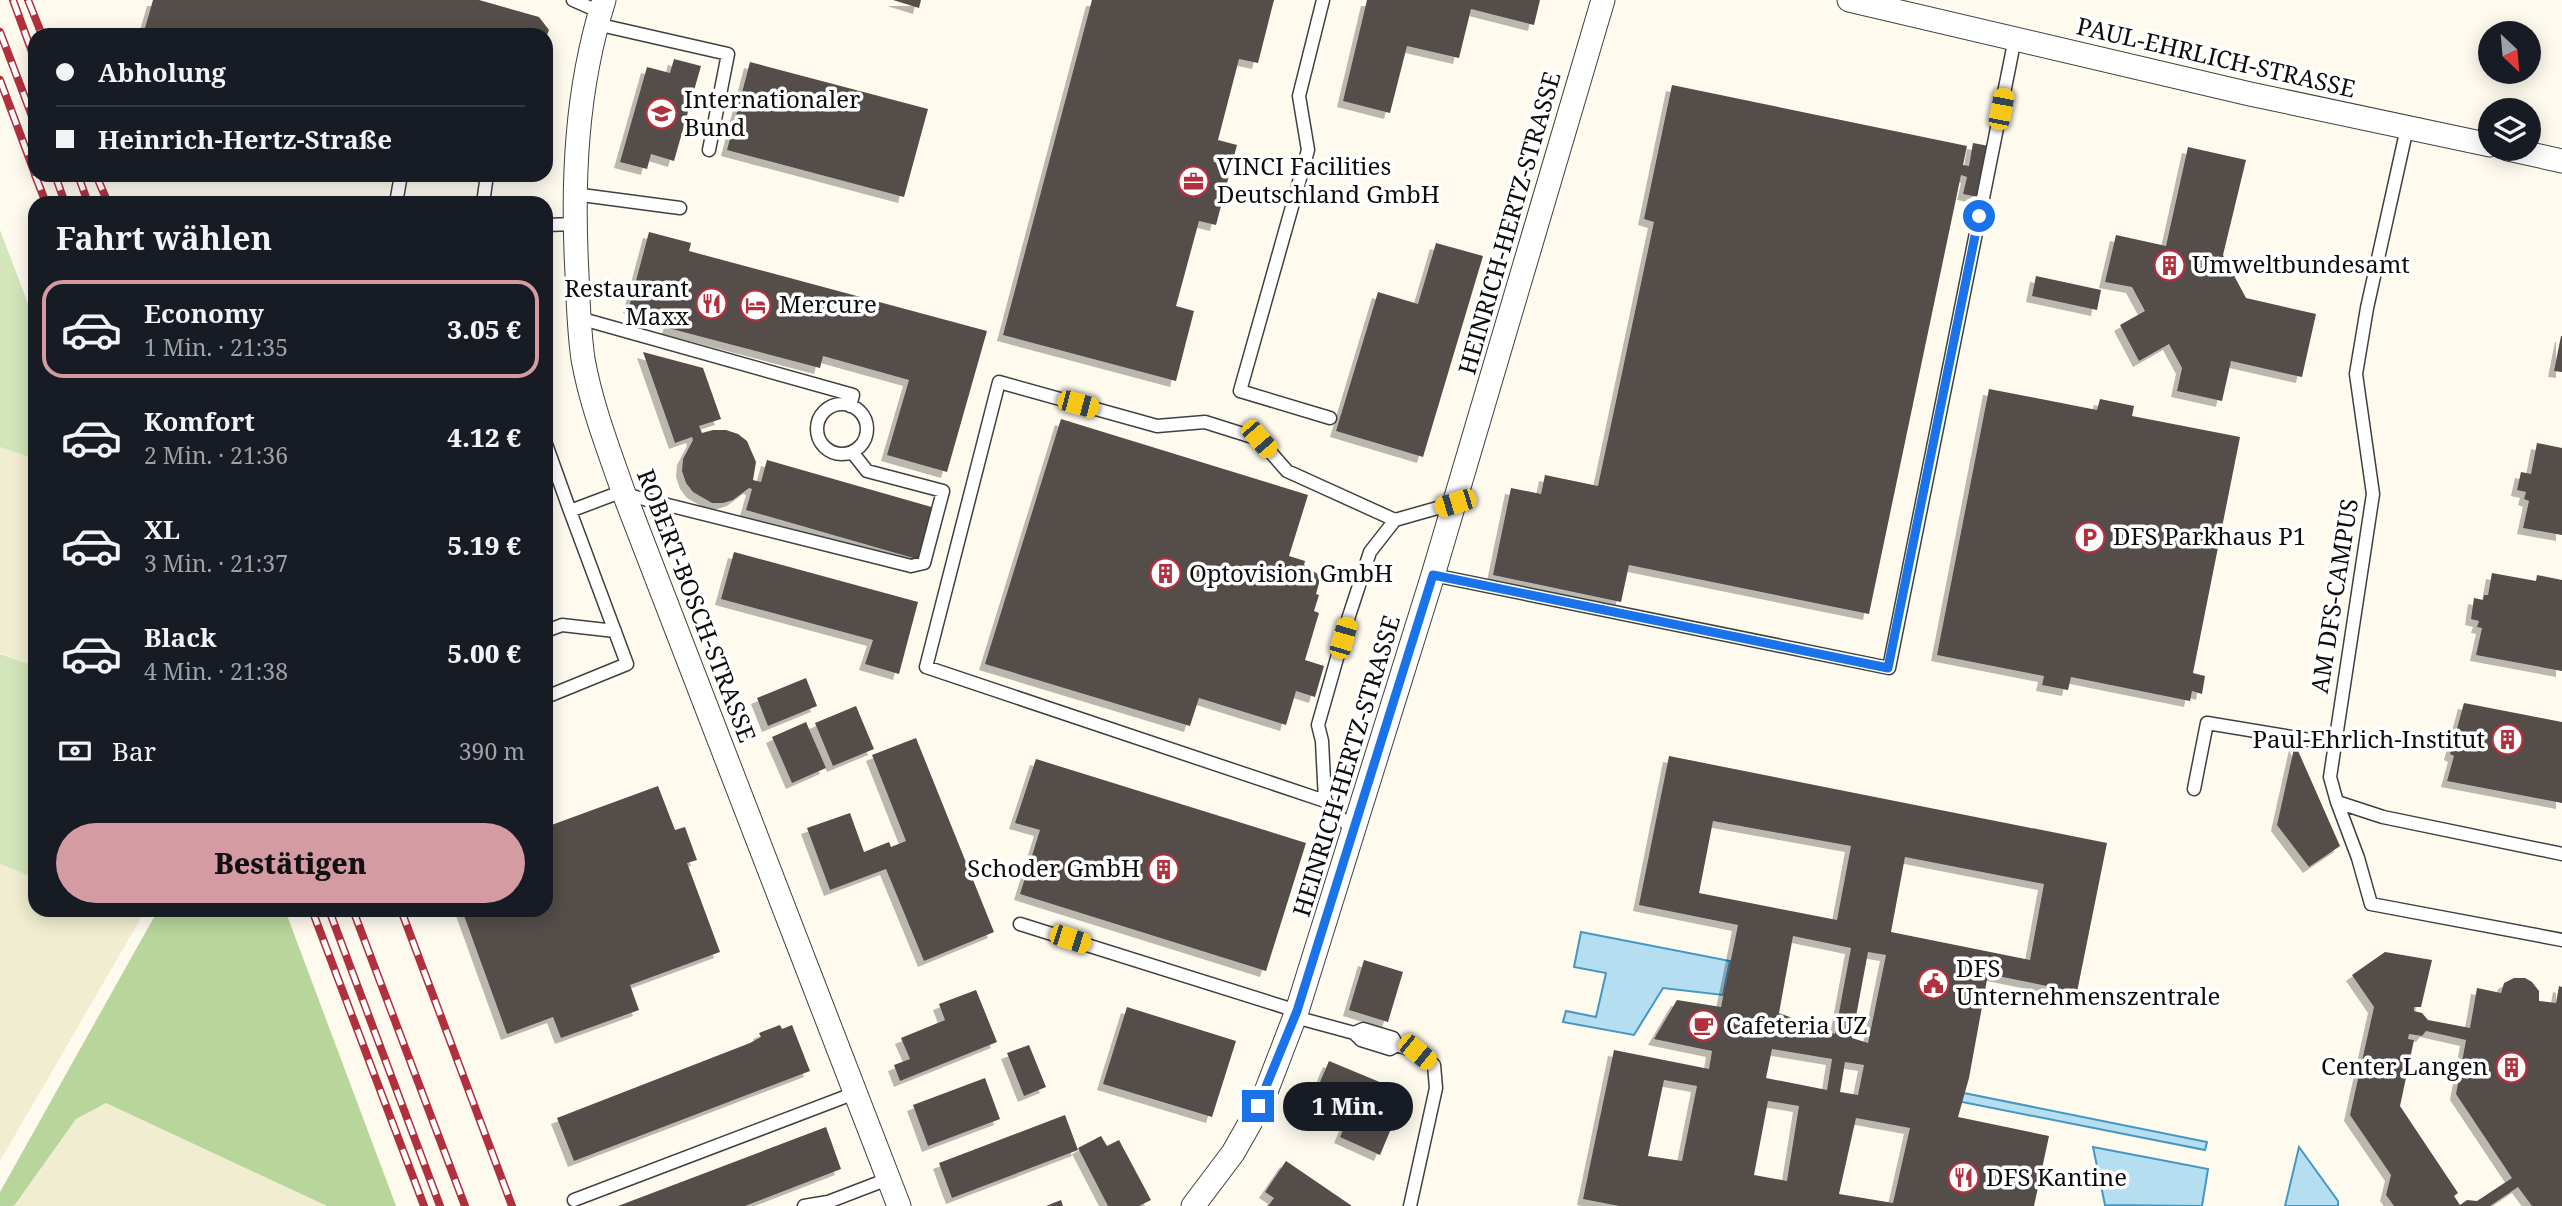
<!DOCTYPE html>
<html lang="de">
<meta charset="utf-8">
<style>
body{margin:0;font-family:"Noto Serif",serif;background:#242831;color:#f1f3f6;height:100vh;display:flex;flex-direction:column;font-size:26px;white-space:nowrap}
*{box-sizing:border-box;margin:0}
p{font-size:23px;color:#9ea1a6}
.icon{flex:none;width:38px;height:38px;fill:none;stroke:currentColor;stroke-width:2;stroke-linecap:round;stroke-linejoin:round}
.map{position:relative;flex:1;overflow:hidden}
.drawer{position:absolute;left:28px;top:196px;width:525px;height:721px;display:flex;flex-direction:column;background:#171b24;border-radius:21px;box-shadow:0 4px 18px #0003}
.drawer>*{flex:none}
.guide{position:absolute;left:28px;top:28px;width:525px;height:154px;border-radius:21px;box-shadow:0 4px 18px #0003;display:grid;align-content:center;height:154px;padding:0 28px;background:#171b24}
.needle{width:46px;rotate:154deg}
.buttons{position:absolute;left:2478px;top:21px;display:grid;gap:14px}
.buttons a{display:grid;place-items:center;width:63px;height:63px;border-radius:50%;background:#171b24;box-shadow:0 4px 18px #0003;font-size:35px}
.end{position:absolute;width:32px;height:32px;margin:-16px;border:9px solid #1a73e8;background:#fff;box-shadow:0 0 0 4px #fff}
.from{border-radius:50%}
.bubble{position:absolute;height:49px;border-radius:24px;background:#171b24;box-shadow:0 4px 18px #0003;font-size:23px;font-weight:800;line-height:49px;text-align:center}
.car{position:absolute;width:21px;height:42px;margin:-21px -10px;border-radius:9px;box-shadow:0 0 5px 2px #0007;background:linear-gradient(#f5c518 24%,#345 0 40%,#f5c518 0 76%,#345 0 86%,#f5c518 0)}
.guide b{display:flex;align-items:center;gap:24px;height:66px;font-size:26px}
.guide b+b{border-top:2px solid #363941}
.guide i{width:18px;height:18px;background:#f1f3f6}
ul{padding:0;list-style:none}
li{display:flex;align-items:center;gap:21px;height:98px;margin:0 14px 10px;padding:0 14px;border:4px solid transparent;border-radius:21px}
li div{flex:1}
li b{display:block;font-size:26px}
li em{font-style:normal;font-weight:800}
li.active{border-color:#d49ba3}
li>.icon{width:63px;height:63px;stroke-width:1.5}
h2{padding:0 28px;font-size:32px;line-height:84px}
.pay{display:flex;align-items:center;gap:18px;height:77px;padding:0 28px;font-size:26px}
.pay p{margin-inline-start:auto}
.primary-button{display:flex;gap:14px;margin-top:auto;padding:14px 28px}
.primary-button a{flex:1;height:80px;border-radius:42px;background:#d49ba3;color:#111;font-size:28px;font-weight:800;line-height:80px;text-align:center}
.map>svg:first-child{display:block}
</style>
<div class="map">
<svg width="2562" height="1206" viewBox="0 0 2562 1206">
<defs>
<filter id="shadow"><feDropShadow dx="-6" dy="6" stdDeviation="0" flood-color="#0004"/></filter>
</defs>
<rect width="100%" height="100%" fill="#fefaee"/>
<path fill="#f1edd0" d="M0,447l35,12v207l-35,-13z
M0,864l35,14v32h86l20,8 -141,243z
M106,1103l221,103h-313l62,-87z"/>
<path fill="#d3e5ba" d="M0,230l35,92v137l-35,-12z
M0,654l35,12v212l-35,-14z"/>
<path fill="#b8d59b" d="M158,910h127l111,296h-69l-221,-103 -30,16 -62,87h-14v-14z"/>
<path fill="#b6def1" stroke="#4397c2" stroke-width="2" d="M1581,932l149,29 -7,34 -60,-7 -29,47 -71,-13 3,-11 30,6 10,-44 -32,-6z
M1944,1089l263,53 -2,8 -263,-52z
M2093,1147l115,22 -6,37 -97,-1z
M2299,1147l39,54v5h-53z"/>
<path fill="#544d4a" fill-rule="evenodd" filter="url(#shadow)" d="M153,0h326l60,17 10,13 -2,5h-404z
M893,0h28l-2,8z
M1092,0h182l-16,63 -19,-4 -21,81 19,5 -21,80 -17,-4 -23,85 18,5 -18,70 -173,-46z
M1367,0h173l-6,25 -63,-16 -12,49 -52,-12 -17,67 -47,-12z
M674,59l27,7 -27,95 -23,-7 -4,15 -27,-7 27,-95 23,6z
M750,62l178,47 -24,88 -177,-47z
M1672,85l295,61 -4,19 6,1 4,-23 16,3 -11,51 -15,-3 4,-17 -6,-2 -92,439 -240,-49 -8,37 -128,-27 18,-87 30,6 4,-19 53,11 56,-264 -10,-3z
M2188,147l58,13 -23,95 23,43 70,16 -14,63 -71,-16 -9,40 -45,-10 5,-23 -13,-24 -30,17 -19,-36 25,-14 -13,-24 -27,-5 11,-47 50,11z
M649,232l42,11 -2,8 298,80 -40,141 -60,-17 22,-75 -86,-24 -3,12 -152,-40 3,-10 -42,-11z
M1436,243l47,13 -60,201 -87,-26 42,-139 40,12z
M2036,276l65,14 -4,20 -65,-14z
M2561,336h1v36l-8,-1z
M643,352l60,16 18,51 -22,7 3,7 11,-3h13l12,4 9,7 9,21 -3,18 8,2 6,-22 168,48 -15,52 -174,-50 6,-21 -3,-1 -16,12 -10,3h-11l-19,-11 -7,-9 -4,-12 1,-12 10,-19 -1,-3 -17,6z
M1989,389l108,21 3,-11 34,7 -2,10 108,21 -47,236 12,3 -3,18 -10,-3 -2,10 -119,-24 -3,13 -26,-5 2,-9 -107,-21z
M1061,419l247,76 -19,61 16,5 -1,4 15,10v8l-3,11 3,1 -5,16 5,2 -14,47 19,6 -9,31 -19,-6 -10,34 -87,-27 -9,28 -205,-62z
M2537,443l25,5v87l-39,-7 6,-27 -5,-2 2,-7 -9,-2 4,-18 10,2z
M734,552l184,50 -19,72 -34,-10 8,-24 -152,-41z
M546,572l6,16 -6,2z
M2492,573l44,8 1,-6 25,5v91l-86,-16 6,-27 -5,-1 2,-6 -8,-2 3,-21 9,2 1,-5h4z
M806,678l11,28 -49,20 -11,-28z
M2464,703l98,19v81l-115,-22 7,-25 -4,-2z
M856,706l18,43 -41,17 -18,-43z
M806,722l20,46 -34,15 -20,-46z
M916,738l78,194 -70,29 -38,-92 -56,21 -23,-62 43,-15 14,39 25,-10 2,5 15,-6 -34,-86z
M2295,744l45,102 -31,21 -32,-42z
M1669,756l438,87 -30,149 -89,-18 -19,104 -11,39 91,19 -15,70h-415l-36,-7 31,-149 95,19 3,-18 -58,-12 23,-39 44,7 14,-67 3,-15 -99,-20zM1713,821l138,25 -14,74 -138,-27zM1905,857l139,27 -14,76 -139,-28zM1793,936l58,12 -16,86 -56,-21zM1868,952l18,3 -18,88 -16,-5zM1772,1049l60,10 -5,31 -61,-12zM1845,1062l19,3 -6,30 -18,-3zM1664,1080l33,6 -15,75 -34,-5zM1768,1101l31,5 -12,75 -33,-6zM1856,1118l54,10 -17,75 -54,-9z
M1036,759l270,84 -40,128 -246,-77 20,-64 -25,-7z
M658,786l17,44 10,-3 12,33 -10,3 33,89 -90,33 9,25 -78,28 -8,-21 -46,17 -45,-124h84v-83z
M2385,952l47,8 -11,47h-7v4l8,2 6,7 42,8 7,-40 24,5 3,-10 10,-5h11l7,4 7,9v10l17,2 3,-17 3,1v219h-30l-14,-19 -28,19h-96l-8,-11 5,-20 -41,-60 24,-108 -22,-32zM2426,1031l40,9 -10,54 56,84 -35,23 -10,-1 -7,5 -6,-9 4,-3 -58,-87 14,-66 -6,-1 1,-5 13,2z
M1364,960l39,12 -15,50 -39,-12z
M976,990l21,52 -97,39 -6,-16 16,-6 -9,-21 44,-18 -6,-16z
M1127,1007l109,34 -24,76 -109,-33z
M780,1025l2,4 10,-4 18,46 -236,90 -17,-43 193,-75 11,-6 -2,-4z
M1029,1045l17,42 -22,9 -17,-43z
M1329,1061l77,32 -26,62 -40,-18 17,-39 -37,-16z
M985,1078l15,41 -72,27 -15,-41z
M1065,1115l13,35 -126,48 -13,-35z
M826,1127l15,42 -96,37h-127z
M1101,1136l6,10 12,-6 32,60 -12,6h-31l-30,-58z
M1286,1161l66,45h-84l6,-8 -9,-6z
M1061,1200l2,6h-17z"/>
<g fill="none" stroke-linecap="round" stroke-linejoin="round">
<defs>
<path id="service" d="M573,0l27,12
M1323,0l-24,96 9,54 -68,241 90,27
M596,24l132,30 -19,96
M2407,128l-40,180 -11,66 17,120 -43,283 7,25 46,15 179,37
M574,194l106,14
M396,203l5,-28
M483,203l4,-28
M546,225l29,-1
M579,318l274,77 -3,11
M817 429a25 25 0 1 1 50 0a25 25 0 1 1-50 0Z
M546,444l24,67 53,-20
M624,494l287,72 13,-3 19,-72 -76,-20 -15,-19
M1433,575l456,93 126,-630
M546,631l16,-6 53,6
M546,697l81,-33 -57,-153
M2194,789l13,-66 127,21
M1325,801l-3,-60 -4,-16 31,-109 21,-64 25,-32 60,-17
M2337,802l21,56 13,46 191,36
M1353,831l-28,-30 -399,-134 73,-285 158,44 48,-4 54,17 28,32 108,49
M1020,924l277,87
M1295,1017l59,16 7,7 29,9 7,-4
M1354,1033l9,-4 30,9 4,7 20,7 17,13 2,23 -26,118
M574,1200l281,-107
M804,1206l24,-4 60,-23"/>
<path id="minor" d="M604,0c-28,89 -32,181 -27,274 1,28 2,57 6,85 8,45 25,89 40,132l276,715
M1849,0l401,94 240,51
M2508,149l54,12
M1193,1206l40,-53 17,-30 17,-34 30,-78 136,-436 170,-575"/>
</defs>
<use href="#service" stroke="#404040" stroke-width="15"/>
<use href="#minor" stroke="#404040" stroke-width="25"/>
<use href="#service" stroke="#fff" stroke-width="12"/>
<use href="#minor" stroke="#fff" stroke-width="23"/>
<defs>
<path id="rail" d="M13,0l22,60
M28,0l14,35
M0,32l35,92
M0,80l35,94
M35,175l11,28
M55,175l10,28
M78,175l10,28
M96,175l12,28
M312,910l112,296
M329,910l111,296
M353,910l112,296
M401,910l111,296"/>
</defs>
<use href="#rail" stroke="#b1303e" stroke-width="8"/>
<use href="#rail" stroke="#fff" stroke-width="5" stroke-dasharray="16" stroke-linecap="butt"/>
</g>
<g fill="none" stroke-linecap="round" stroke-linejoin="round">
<path stroke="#1a73e8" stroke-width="9" d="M1258,1106l39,-95 136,-436 455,93 91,-452"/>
</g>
<defs>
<symbol id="school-ring" viewBox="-11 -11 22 22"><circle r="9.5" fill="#fff" stroke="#b1303e" stroke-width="1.5"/><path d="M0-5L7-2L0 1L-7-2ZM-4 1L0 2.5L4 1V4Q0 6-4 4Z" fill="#b1303e"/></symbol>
<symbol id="office-ring" viewBox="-11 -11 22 22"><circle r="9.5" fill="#fff" stroke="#b1303e" stroke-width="1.5"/><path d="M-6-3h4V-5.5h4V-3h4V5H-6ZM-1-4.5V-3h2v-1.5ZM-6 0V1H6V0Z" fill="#b1303e"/></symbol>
<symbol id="building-ring" viewBox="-11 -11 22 22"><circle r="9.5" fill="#fff" stroke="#b1303e" stroke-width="1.5"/><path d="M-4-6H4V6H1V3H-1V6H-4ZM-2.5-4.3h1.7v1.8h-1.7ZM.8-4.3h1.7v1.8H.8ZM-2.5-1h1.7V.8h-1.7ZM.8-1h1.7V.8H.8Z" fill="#b1303e"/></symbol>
<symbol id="restaurant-ring" viewBox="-11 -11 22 22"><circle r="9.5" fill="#fff" stroke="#b1303e" stroke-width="1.5"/><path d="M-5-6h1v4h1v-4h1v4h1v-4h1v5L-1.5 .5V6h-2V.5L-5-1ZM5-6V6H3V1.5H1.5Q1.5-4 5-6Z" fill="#b1303e"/></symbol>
<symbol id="hotel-ring" viewBox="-11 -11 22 22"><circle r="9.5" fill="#fff" stroke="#b1303e" stroke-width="1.5"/><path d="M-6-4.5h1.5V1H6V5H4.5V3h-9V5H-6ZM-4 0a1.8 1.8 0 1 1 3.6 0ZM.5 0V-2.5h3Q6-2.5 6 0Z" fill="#b1303e"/></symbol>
<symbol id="parking-ring" viewBox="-11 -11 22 22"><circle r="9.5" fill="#fff" stroke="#b1303e" stroke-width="1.5"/><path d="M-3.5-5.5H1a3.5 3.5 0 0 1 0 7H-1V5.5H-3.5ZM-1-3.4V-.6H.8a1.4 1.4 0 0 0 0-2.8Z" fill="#b1303e"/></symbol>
<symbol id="civic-ring" viewBox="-11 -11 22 22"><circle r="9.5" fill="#fff" stroke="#b1303e" stroke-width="1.5"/><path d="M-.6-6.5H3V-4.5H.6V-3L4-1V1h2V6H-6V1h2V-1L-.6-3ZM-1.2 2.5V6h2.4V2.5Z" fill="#b1303e"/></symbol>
<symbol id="cafe-ring" viewBox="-11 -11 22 22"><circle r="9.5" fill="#fff" stroke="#b1303e" stroke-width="1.5"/><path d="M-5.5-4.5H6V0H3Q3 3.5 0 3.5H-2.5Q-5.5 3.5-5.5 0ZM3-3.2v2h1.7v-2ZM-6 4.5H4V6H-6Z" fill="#b1303e"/></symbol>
</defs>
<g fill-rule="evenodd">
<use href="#school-ring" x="644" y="96" width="35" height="35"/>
<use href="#office-ring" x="1176" y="164" width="35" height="35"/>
<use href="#building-ring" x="2152" y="248" width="35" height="35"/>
<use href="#restaurant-ring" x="694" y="286" width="35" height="35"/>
<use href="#hotel-ring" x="738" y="288" width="35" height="35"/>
<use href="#parking-ring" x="2072" y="520" width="35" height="35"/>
<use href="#building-ring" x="1148" y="556" width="35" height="35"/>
<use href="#building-ring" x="2490" y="722" width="35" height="35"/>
<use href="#building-ring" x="1146" y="852" width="35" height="35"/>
<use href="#civic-ring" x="1916" y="966" width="35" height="35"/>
<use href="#cafe-ring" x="1686" y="1008" width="35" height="35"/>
<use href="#building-ring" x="2494" y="1050" width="35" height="35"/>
<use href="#restaurant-ring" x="1946" y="1160" width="35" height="35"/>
</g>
<g text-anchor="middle" stroke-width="7" stroke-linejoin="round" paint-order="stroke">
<g font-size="24" fill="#0d0d0d" stroke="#fff">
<text transform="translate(2216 58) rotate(13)" y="8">PAUL-EHRLICH-STRASSE</text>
<text transform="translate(1510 223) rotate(-74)" y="8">HEINRICH-HERTZ-STRASSE</text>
<text transform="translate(2335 596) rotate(-81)" y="8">AM DFS-CAMPUS</text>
<text transform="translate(696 606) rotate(69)" y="8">ROBERT-BOSCH-STRASSE</text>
<text transform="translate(1347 766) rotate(-73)" y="8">HEINRICH-HERTZ-STRASSE</text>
</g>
<g font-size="24" fill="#0d0d0d" stroke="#fff" text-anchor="start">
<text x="684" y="108">Internationaler<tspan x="684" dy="28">Bund</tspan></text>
<text x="1217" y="175">VINCI Facilities<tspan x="1217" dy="28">Deutschland GmbH</tspan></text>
<text x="2192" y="273">Umweltbundesamt</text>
<text x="689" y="297" text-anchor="end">Restaurant<tspan x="689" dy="28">Maxx</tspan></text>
<text x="779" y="313">Mercure</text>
<text x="2113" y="545">DFS Parkhaus P1</text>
<text x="1189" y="582">Optovision GmbH</text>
<text x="2485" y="748" text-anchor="end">Paul-Ehrlich-Institut</text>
<text x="1140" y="877" text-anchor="end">Schoder GmbH</text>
<text x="1956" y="977">DFS<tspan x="1956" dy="28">Unternehmenszentrale</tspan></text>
<text x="1726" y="1034">Cafeteria UZ</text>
<text x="2488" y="1075" text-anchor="end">Center Langen</text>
<text x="1986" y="1186">DFS Kantine</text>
</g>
</g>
</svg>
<div class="buttons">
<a><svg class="needle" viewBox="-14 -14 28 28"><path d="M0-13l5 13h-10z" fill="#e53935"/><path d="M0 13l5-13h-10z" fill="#9ea1a6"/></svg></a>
<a><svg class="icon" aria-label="layers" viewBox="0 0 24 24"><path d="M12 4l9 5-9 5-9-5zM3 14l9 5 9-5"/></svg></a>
</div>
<i class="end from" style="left:1979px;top:216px"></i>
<i class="end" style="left:1258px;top:1106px"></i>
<div class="bubble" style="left:1283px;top:1082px;width:130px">1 Min.</div>
<i class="car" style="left:2001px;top:109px;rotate:11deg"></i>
<i class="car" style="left:1078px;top:404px;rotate:105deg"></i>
<i class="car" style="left:1259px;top:439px;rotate:139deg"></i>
<i class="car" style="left:1455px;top:503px;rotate:253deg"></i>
<i class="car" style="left:1343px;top:638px;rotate:16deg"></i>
<i class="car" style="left:1070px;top:939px;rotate:108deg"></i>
<i class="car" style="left:1417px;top:1052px;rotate:129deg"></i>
<div class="guide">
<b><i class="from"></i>Abholung</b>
<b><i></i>Heinrich-Hertz-Straße</b>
</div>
<section class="drawer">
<h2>Fahrt wählen</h2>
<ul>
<li class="active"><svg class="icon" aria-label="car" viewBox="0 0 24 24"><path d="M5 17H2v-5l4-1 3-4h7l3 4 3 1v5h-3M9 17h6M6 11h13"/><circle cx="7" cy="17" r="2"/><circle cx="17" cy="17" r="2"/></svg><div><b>Economy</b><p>1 Min. · 21:35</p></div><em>3.05 €</em></li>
<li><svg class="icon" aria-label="car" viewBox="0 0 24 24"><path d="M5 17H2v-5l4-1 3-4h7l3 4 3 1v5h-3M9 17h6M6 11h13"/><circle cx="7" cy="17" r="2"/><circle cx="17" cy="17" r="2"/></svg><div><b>Komfort</b><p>2 Min. · 21:36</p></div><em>4.12 €</em></li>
<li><svg class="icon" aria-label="car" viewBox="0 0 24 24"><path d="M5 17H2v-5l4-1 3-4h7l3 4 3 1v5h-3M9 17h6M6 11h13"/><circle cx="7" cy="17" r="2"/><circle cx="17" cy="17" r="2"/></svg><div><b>XL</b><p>3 Min. · 21:37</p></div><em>5.19 €</em></li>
<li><svg class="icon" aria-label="car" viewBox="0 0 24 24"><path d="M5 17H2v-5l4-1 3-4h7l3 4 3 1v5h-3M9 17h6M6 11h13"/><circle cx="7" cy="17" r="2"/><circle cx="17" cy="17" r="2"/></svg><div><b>Black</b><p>4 Min. · 21:38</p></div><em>5.00 €</em></li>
</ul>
<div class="pay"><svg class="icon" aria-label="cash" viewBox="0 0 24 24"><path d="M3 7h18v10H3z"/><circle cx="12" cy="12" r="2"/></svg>Bar<p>390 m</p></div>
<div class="primary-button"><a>Bestätigen</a></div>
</section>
</div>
